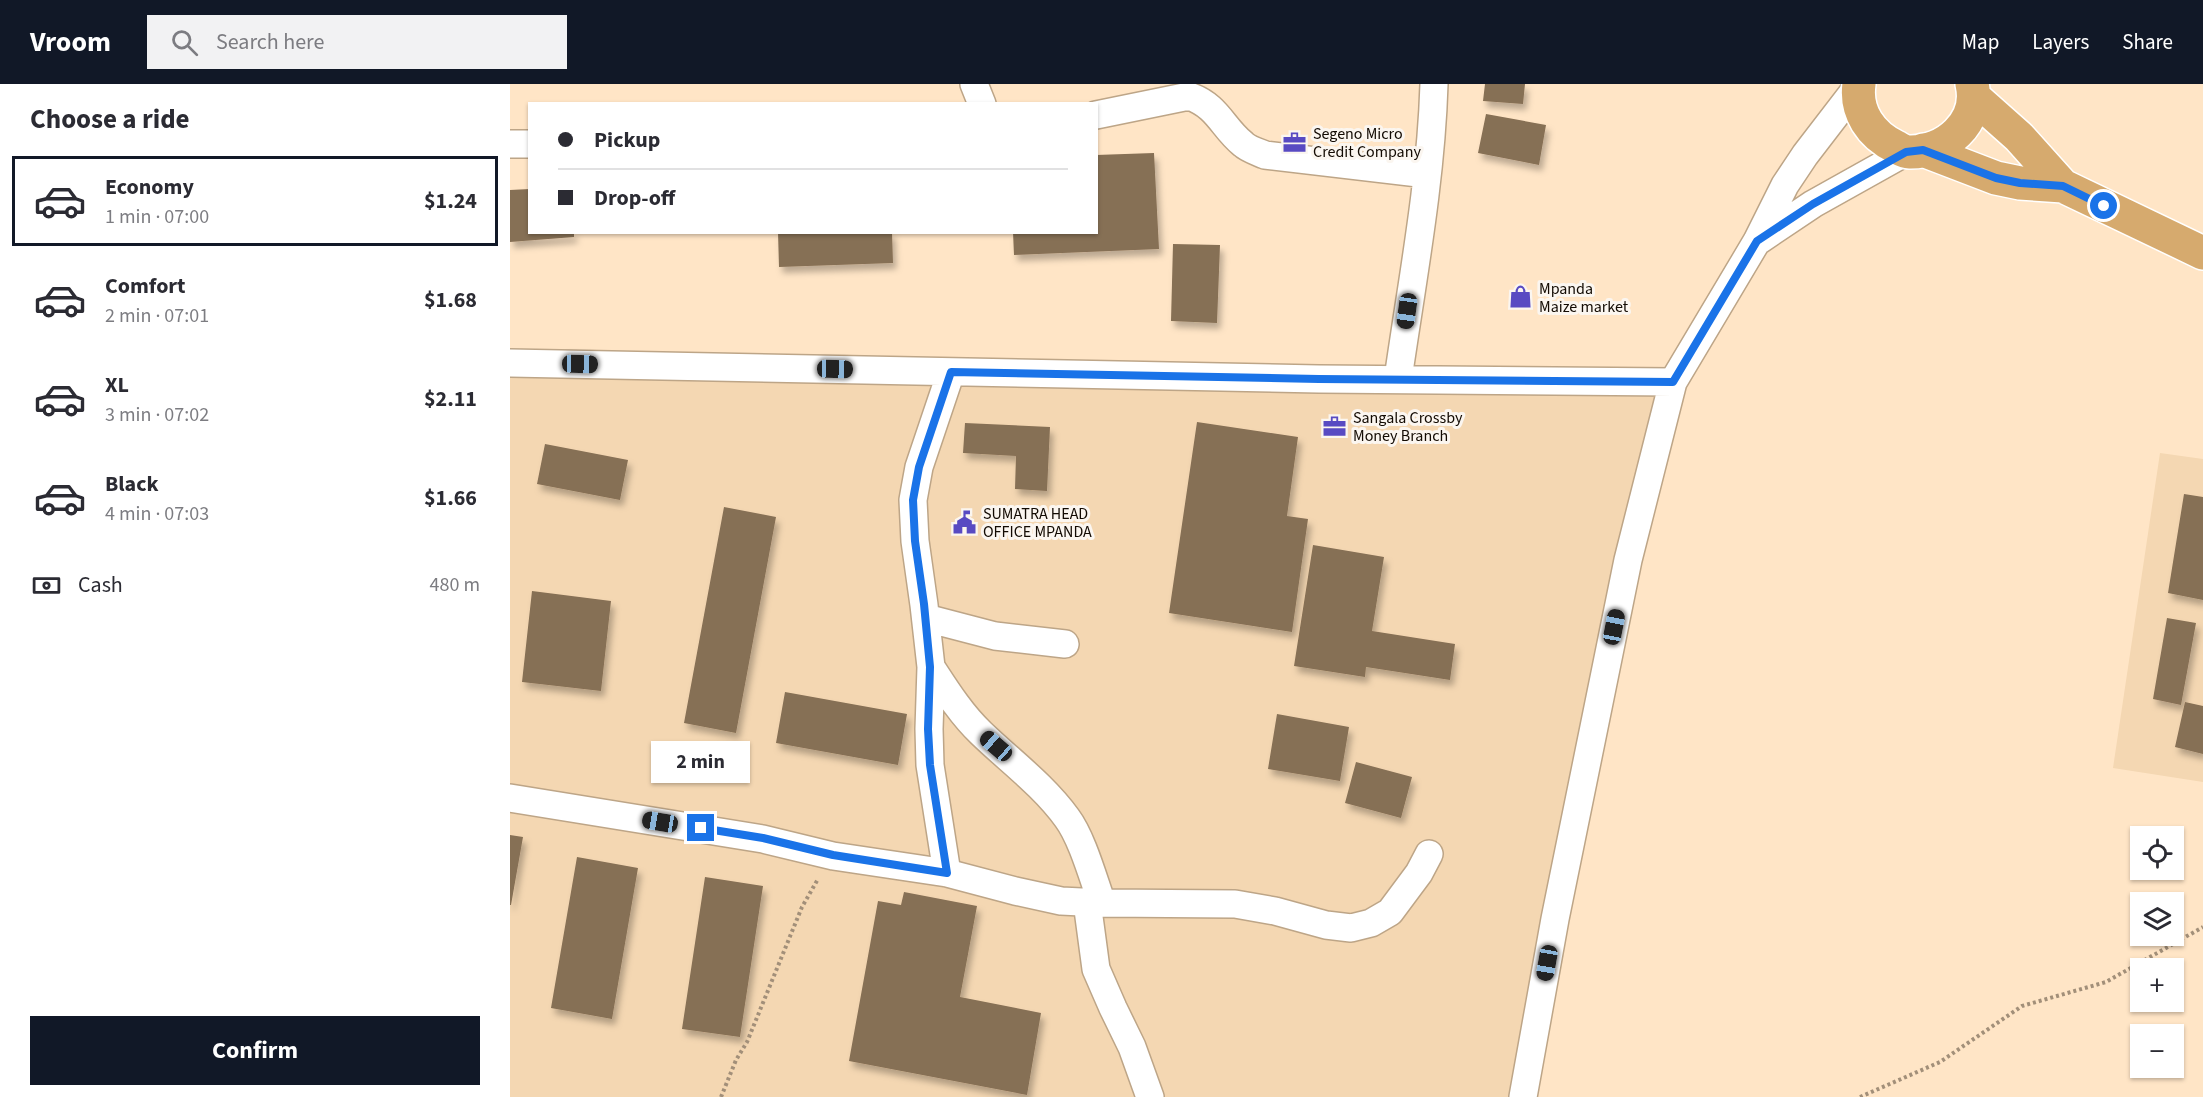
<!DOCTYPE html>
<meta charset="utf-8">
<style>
body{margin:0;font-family:"Source Sans 3",sans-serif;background:#f2f2f3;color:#2b2b33;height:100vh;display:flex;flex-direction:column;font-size:22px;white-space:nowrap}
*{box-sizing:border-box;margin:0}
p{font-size:20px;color:#7c7c81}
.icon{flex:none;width:33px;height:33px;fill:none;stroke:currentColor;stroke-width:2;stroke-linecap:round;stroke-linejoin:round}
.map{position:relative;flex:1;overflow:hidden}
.side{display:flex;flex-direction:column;background:#fff;width:510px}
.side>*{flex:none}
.banner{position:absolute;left:18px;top:18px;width:570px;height:132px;border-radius:0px;box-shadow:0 2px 4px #0004;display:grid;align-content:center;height:132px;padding:0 30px;background:#fff}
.controls{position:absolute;left:1620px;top:742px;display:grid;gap:12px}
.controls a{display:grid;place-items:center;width:54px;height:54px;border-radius:0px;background:#fff;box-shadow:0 2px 4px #0004;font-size:30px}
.end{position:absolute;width:27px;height:27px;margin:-14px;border:8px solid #1a73e8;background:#fff;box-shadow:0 0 0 3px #fff}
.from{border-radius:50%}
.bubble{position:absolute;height:42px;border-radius:0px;background:#fff;box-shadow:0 2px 4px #0004;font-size:20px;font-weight:700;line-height:42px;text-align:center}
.car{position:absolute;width:18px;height:36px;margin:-18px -9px;border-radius:8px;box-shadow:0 0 4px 2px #0007;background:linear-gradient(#222 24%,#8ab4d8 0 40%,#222 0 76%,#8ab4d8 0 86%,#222 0)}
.banner b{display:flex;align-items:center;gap:21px;height:57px;font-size:22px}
.banner b+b{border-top:2px solid #e1e1e2}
.banner i{width:15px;height:15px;background:#2b2b33}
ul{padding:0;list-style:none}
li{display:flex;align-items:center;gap:18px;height:90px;margin:0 12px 9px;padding:0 18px;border:3px solid transparent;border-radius:0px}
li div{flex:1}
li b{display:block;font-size:22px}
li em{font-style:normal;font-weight:700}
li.on{border-color:#111827}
li>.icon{width:54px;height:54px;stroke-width:1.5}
h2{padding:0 30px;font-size:27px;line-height:72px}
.pay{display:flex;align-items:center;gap:15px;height:66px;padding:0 30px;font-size:22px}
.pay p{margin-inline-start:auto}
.button{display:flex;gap:12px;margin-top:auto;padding:12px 30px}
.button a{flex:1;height:69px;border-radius:0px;background:#111827;color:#fff;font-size:24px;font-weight:700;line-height:69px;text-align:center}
header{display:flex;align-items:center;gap:36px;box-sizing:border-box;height:84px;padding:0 30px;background:#111827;color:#fff}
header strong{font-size:28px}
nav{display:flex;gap:33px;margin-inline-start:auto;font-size:21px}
.search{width:420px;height:54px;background:#f2f2f3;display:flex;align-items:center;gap:15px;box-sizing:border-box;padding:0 21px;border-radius:0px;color:#7c7c81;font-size:22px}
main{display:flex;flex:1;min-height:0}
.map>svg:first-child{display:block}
</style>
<header>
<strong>Vroom</strong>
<div class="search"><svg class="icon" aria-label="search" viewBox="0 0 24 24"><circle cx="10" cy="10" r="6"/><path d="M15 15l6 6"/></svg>Search here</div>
<nav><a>Map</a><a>Layers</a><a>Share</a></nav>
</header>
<main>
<section class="side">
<h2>Choose a ride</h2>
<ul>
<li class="on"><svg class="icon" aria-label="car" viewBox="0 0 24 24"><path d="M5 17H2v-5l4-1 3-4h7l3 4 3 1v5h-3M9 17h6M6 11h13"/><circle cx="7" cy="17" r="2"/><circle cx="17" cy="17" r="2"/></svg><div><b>Economy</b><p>1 min · 07:00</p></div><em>$1.24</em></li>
<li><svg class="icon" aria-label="car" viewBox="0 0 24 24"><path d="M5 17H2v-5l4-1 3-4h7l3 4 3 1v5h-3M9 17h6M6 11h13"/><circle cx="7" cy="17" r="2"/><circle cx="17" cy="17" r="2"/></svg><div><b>Comfort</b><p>2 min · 07:01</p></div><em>$1.68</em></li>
<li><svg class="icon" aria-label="car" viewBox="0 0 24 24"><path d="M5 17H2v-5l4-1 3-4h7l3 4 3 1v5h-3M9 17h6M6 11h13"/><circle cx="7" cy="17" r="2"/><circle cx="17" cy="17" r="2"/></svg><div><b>XL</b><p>3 min · 07:02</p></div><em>$2.11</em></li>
<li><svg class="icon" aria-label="car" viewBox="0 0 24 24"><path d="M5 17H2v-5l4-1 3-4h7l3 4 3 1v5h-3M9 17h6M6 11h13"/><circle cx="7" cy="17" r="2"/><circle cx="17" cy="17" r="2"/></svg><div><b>Black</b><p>4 min · 07:03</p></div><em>$1.66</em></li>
</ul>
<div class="pay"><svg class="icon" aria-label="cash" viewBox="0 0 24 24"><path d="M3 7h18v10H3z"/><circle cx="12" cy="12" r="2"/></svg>Cash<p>480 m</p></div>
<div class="button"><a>Confirm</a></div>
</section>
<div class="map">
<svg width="1693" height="1013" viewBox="0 0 1693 1013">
<defs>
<filter id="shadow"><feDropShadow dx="3.5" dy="6" stdDeviation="3" flood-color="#0004"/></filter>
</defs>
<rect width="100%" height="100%" fill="#ffe5c6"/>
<path fill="#f4d7b2" d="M0,279l1163,19 -150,715h-1013z
M1650,369l43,6v323l-90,-14z"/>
<path fill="#866f54" filter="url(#shadow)" d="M975,0h40l-2,20 -40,-3z
M976,30l60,11 -7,40 -61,-12z
M644,69l5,96 -145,6 -1,-23h83v-77z
M20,105v43h44v5l-64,5v-52z
M268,148h114l1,31 -114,4z
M663,160l47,1 -3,78 -46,-2z
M687,338l101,15 -11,79 21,3 -16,113 -123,-19z
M455,339l85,4 -3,64 -32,-2 1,-33 -53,-3z
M35,360l83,16 -8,40 -83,-16z
M1674,410l19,3v103l-35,-7z
M214,423l52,10 -40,216 -52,-10z
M803,461l71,12 -12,74 83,13 -5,36 -84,-13 -1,10 -71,-11z
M22,507l79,10 -10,90 -79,-9z
M1657,534l29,5 -15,82 -28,-6z
M275,608l122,22 -9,51 -122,-22z
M1675,618l18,4v48l-28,-7z
M767,630l72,13 -9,54 -72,-12z
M846,678l56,15 -11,41 -56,-15z
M0,751l13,2 -12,68h-1z
M67,773l61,11 -26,151 -61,-11z
M195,793l58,9 -23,151 -58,-8z
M394,808l73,14 -17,91 81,16 -14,82 -178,-34 29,-160 23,4z"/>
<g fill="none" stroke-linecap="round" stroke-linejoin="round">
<defs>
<path id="minor" d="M464,0l8,20
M586,31l93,-19c29,10 33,31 54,48 5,5 15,8 22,11l162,19
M0,60h20
M1248,157l55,-37 93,-52
M0,279l809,16 354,3
M888,295c14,-98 33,-196 36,-295
M416,534l69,18 70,8
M421,583c15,23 30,47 50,66 29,28 62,52 86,85 15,20 26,60 35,85
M0,714l253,41 70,17 114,17 68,18 46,10 41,2 133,1 40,7 51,14 25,3 20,-5 19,-11 29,-39 10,-19
M437,789l-17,-108 -1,-36 2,-62 -7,-62 -9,-64 -2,-41 6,-33 32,-95
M577,818l9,67 17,39 19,39 18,50
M1013,1013l32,-178 73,-359 45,-178 84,-141 28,-56 20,-30 53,-69"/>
<path id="trunk" d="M1349,0c-4,28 12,51 37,63 4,2 8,5 13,5 36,1 72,-30 63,-68
M1464,13l45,40 44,49
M1413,66l73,28 24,5 43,3 140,67"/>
</defs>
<use href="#minor" stroke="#bda587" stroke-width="30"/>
<use href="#trunk" stroke="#fff" stroke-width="36"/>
<path stroke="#a28f79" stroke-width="4" stroke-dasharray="3 3" stroke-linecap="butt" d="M211,1013l15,-37 11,-18 55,-135 16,-28
M1350,1013l80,-35 82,-56 84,-24 97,-55"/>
<use href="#minor" stroke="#fff" stroke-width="27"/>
<use href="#trunk" stroke="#d6aa6e" stroke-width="33"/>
</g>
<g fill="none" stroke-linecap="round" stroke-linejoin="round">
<path stroke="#1a73e8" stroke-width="8" d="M191,744l62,10 70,17 114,18 -17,-108 -2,-36 2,-62 -6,-63 -9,-63 -2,-41 6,-33 32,-95 368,7 354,3 84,-141 56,-37 93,-52 17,-2 73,28 24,5 43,3 41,20"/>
</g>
<defs>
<symbol id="office-bare" viewBox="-9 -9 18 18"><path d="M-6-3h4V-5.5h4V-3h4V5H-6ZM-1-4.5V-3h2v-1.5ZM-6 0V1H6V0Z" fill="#584ac2" stroke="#fbf6f0" stroke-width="2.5" paint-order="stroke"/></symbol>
<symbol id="shop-bare" viewBox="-9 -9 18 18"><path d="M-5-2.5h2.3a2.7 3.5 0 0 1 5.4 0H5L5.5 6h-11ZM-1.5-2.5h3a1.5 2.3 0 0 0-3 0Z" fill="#584ac2" stroke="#fbf6f0" stroke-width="2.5" paint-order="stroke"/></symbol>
<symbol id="civic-bare" viewBox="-9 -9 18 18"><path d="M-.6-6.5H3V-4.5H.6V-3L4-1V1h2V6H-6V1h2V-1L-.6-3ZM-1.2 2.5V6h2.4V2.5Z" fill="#584ac2" stroke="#fbf6f0" stroke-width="2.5" paint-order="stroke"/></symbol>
</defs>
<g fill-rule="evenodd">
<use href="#office-bare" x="768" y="42" width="33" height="33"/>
<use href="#shop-bare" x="994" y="196" width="33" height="33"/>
<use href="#office-bare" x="808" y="326" width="33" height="33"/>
<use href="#civic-bare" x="438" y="422" width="33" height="33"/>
</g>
<g text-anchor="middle" stroke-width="6" stroke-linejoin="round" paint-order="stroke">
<g font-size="16" fill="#120a02" stroke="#fbf6f0" text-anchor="start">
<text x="803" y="55">Segeno Micro<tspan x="803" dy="18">Credit Company</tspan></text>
<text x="1029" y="210">Mpanda<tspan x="1029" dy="18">Maize market</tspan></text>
<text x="843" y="339">Sangala Crossby<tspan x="843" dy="18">Money Branch</tspan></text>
<text x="473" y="435">SUMATRA HEAD<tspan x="473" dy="18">OFFICE MPANDA</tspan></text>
</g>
</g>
</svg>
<div class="controls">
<a><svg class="icon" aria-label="locate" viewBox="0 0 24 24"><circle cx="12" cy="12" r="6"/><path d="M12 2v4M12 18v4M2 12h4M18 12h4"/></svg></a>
<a><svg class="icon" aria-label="layers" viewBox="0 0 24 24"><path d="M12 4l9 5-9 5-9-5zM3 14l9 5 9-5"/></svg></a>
<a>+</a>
<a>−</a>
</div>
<i class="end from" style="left:1594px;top:122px"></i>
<i class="end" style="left:191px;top:744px"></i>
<div class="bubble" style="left:141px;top:657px;width:99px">2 min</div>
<i class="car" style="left:897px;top:227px;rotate:188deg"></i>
<i class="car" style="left:70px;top:280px;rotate:91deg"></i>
<i class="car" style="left:325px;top:285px;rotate:91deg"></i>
<i class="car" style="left:1104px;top:543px;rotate:11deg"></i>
<i class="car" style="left:486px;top:662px;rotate:311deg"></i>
<i class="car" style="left:150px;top:738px;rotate:279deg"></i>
<i class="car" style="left:1037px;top:879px;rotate:190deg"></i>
<div class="banner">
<b><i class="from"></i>Pickup</b>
<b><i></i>Drop-off</b>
</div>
</div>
</main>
